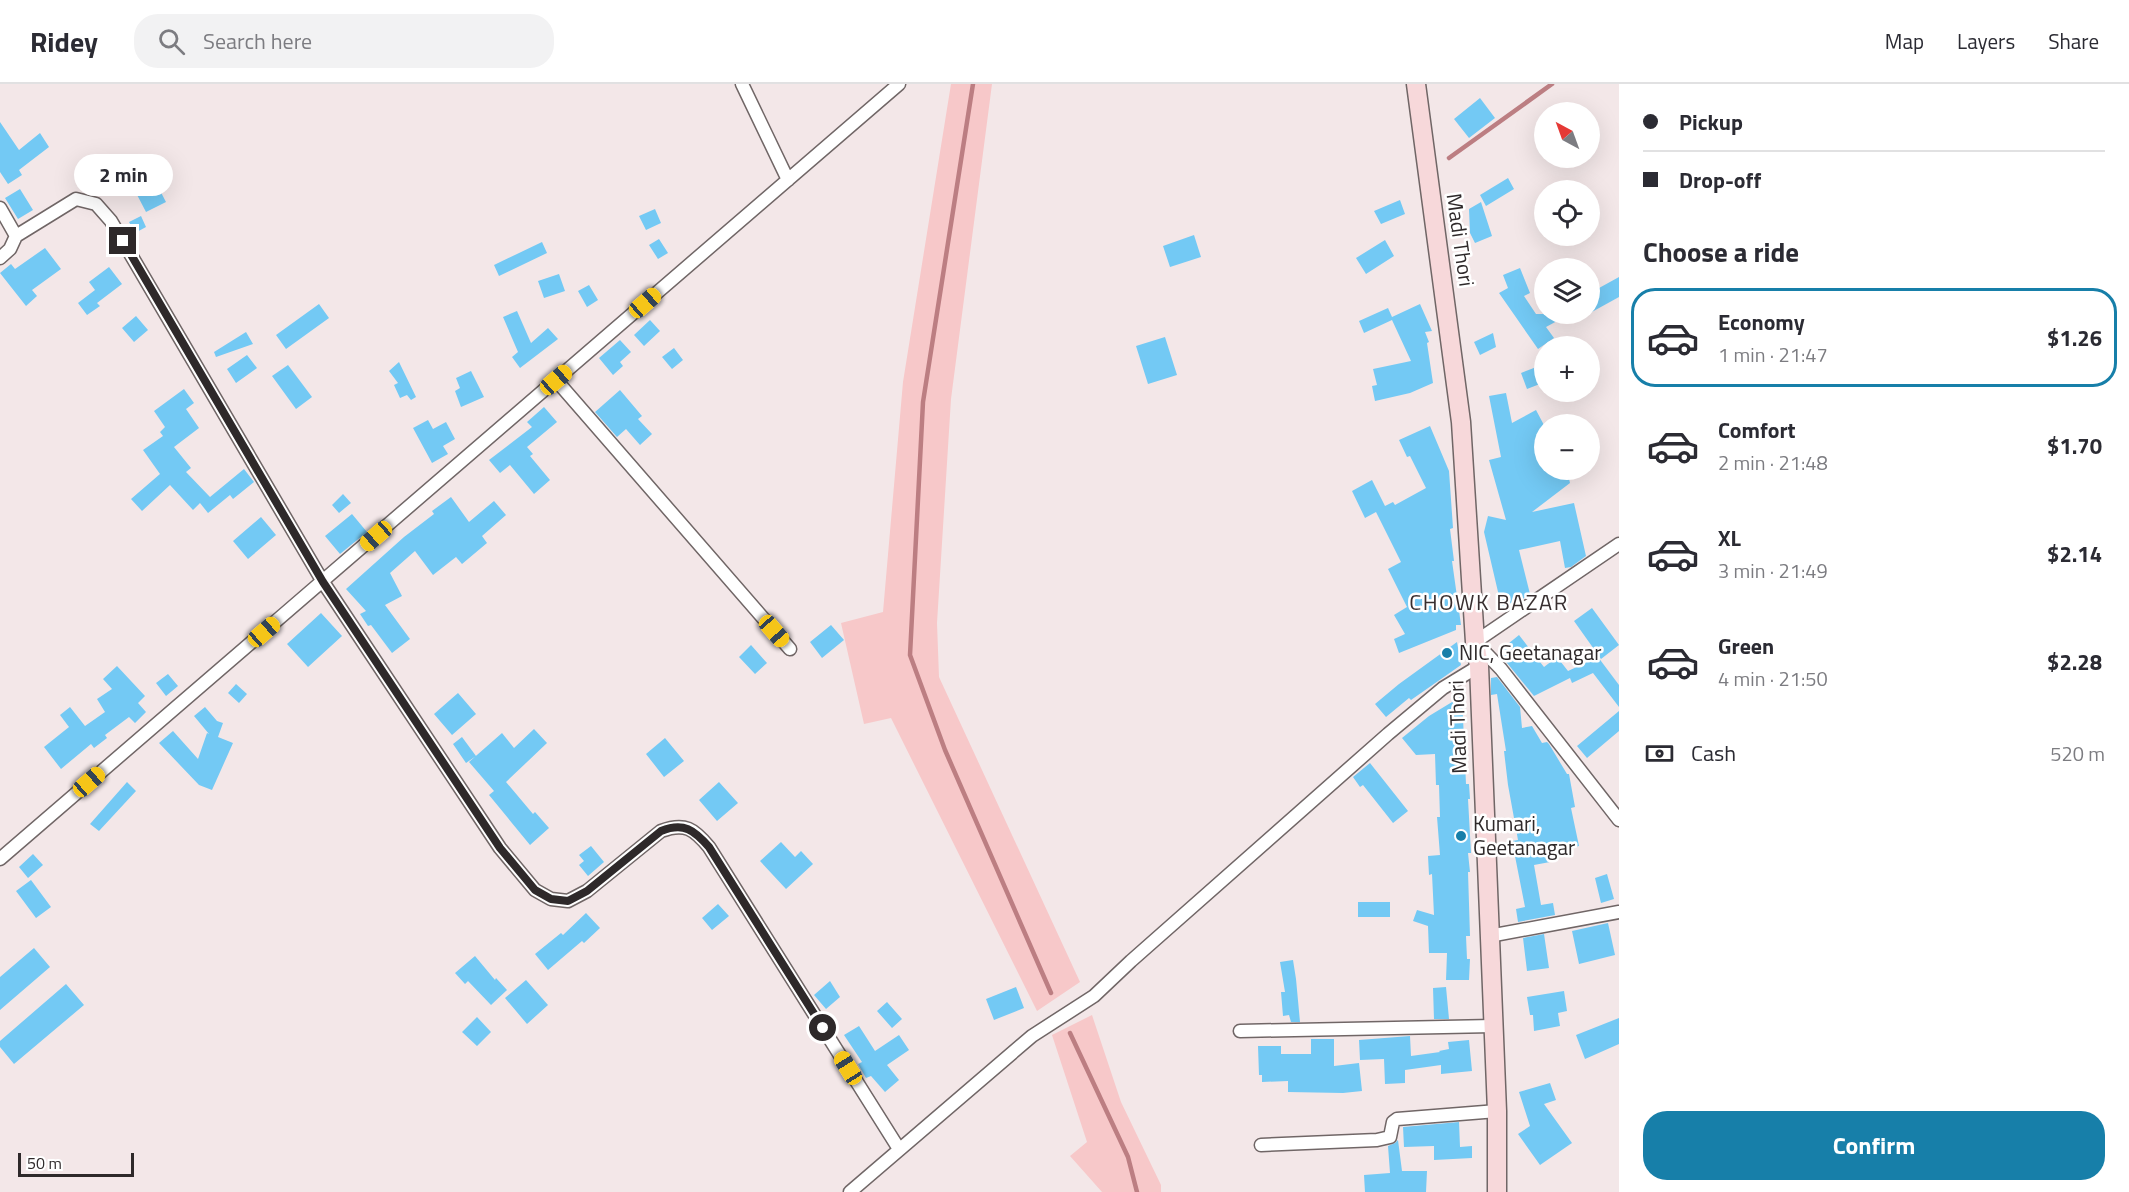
<!DOCTYPE html>
<meta charset="utf-8">
<style>
body{margin:0;font-family:"Titillium Web",sans-serif;background:#f2f2f3;color:#2b2b33;height:100vh;display:flex;flex-direction:column;font-size:22px;white-space:nowrap}
*{box-sizing:border-box;margin:0}
p{font-size:20px;color:#7c7c81}
.icon{flex:none;width:33px;height:33px;fill:none;stroke:currentColor;stroke-width:2;stroke-linecap:round;stroke-linejoin:round}
.map{position:relative;flex:1;overflow:hidden}
.details{display:flex;flex-direction:column;background:#fff;width:510px}
.details>*{flex:none}
.banner{display:grid;align-content:center;height:132px;padding:0 24px;background:#fff}
.needle{width:39px;rotate:319deg}
.controls{position:absolute;left:1534px;top:18px;display:grid;gap:12px}
.controls a{display:grid;place-items:center;width:66px;height:66px;border-radius:50%;background:#fff;box-shadow:0 6px 24px #0002;font-size:30px}
.scale{position:absolute;left:18px;bottom:15px;width:116px;box-sizing:border-box;padding-left:6px;border:3px solid #2e292a;border-top:0;font-size:16px;line-height:21px;white-space:nowrap;color:#2e292a;-webkit-text-stroke:4px #fff;paint-order:stroke}
.end{position:absolute;width:27px;height:27px;margin:-14px;border:8px solid #2e292a;background:#fff;box-shadow:0 0 0 3px #fff}
.from{border-radius:50%}
.bubble{position:absolute;height:42px;border-radius:21px;background:#fff;box-shadow:0 6px 24px #0002;font-size:20px;font-weight:700;line-height:42px;text-align:center}
.car{position:absolute;width:18px;height:36px;margin:-18px -9px;border-radius:8px;box-shadow:0 0 4px 2px #0007;background:linear-gradient(#f5c518 24%,#345 0 40%,#f5c518 0 76%,#345 0 86%,#f5c518 0)}
.banner b{display:flex;align-items:center;gap:21px;height:57px;font-size:22px}
.banner b+b{border-top:2px solid #e1e1e2}
.banner i{width:15px;height:15px;background:#2b2b33}
ul{padding:0;list-style:none}
li{display:flex;align-items:center;gap:18px;height:99px;margin:0 12px 9px;padding:0 12px;border:3px solid transparent;border-radius:24px}
li div{flex:1}
li b{display:block;font-size:22px}
li em{font-style:normal;font-weight:700}
li.selected{border-color:#177fa9}
li>.icon{width:54px;height:54px;stroke-width:1.5}
h2{padding:0 24px;font-size:27px;line-height:72px}
.pay{display:flex;align-items:center;gap:15px;height:66px;padding:0 24px;font-size:22px}
.pay p{margin-inline-start:auto}
.button{display:flex;gap:12px;margin-top:auto;padding:12px 24px}
.button a{flex:1;height:69px;border-radius:24px;background:#177fa9;color:#fff;font-size:24px;font-weight:700;line-height:69px;text-align:center}
header{display:flex;align-items:center;gap:36px;box-sizing:border-box;height:84px;padding:0 30px;background:#fff;border-bottom:2px solid #e1e1e2}
header strong{font-size:28px}
nav{display:flex;gap:33px;margin-inline-start:auto;font-size:21px}
.search{width:420px;height:54px;background:#f2f2f3;display:flex;align-items:center;gap:15px;box-sizing:border-box;padding:0 21px;border-radius:24px;color:#7c7c81;font-size:22px}
main{display:flex;flex:1;min-height:0}
.map>svg:first-child{display:block}
</style>
<header>
<strong>Ridey</strong>
<div class="search"><svg class="icon" aria-label="search" viewBox="0 0 24 24"><circle cx="10" cy="10" r="6"/><path d="M15 15l6 6"/></svg>Search here</div>
<nav><a>Map</a><a>Layers</a><a>Share</a></nav>
</header>
<main>
<div class="map">
<svg width="1619" height="1108" viewBox="0 0 1619 1108">
<rect width="100%" height="100%" fill="#f3e7e8"/>
<path fill="#f7c8c9" d="M951,0h41l-41,315 -14,224 2,54 141,305 -43,29 -146,-293 -27,6 -23,-101 42,-11 20,-230z
M1092,931l29,87 40,83v7h-59l-32,-36 17,-14 -35,-107z"/>
<g fill="none" stroke-linecap="round" stroke-linejoin="round">
<path stroke="#bc7e82" stroke-width="4.5" d="M973,0l-50,318 -13,253 35,95 106,243
M1449,74l103,-74
M1070,949l58,124 9,35"/>
</g>
<path fill="#73c9f4" d="M1480,14l15,20 -26,20 -15,-19z
M0,38l19,28 21,-17 9,14 -30,23 3,5 -14,9 -8,-12z
M128,87l8,9 -13,10 -8,-9z
M1508,94l6,11 -28,17 -6,-11z
M154,95l12,23 -20,10 -12,-23z
M20,105l13,21 -15,9 -13,-21z
M1400,116l5,14 -24,10 -7,-13z
M1481,118l11,34 -17,7 -5,-10 -1,-24z
M655,125l6,14 -15,7 -7,-14z
M141,132l5,11 -11,6 -6,-11z
M1194,151l7,22 -31,10 -7,-21z
M659,155l9,14 -10,6 -9,-14z
M1385,156l9,16 -28,18 -10,-16z
M542,158l5,11 -48,23 -5,-11z
M45,164l16,21 -29,21 5,6 -11,10 -26,-33 11,-9 4,5z
M109,183l13,17 -25,19 3,3 -13,9 -9,-12 17,-13 -6,-8z
M1520,184l10,25 -6,3 12,18h34l-24,13 8,11 -16,11 -39,-56 9,-5 -5,-13z
M559,190l6,17 -21,7 -6,-17z
M1619,193v20l-29,16v-20z
M589,201l9,15 -11,7 -9,-16z
M319,220l10,14 -43,31 -10,-14z
M1420,220l12,27 -7,1 4,10 -2,1 6,40 -23,10 -35,8 -3,-15 5,-1 -4,-16 38,-8 -19,-41 -28,13 -5,-12 29,-13 4,9z
M517,227l14,32 17,-15 10,11 -38,29 -8,-11 6,-5 -15,-35z
M136,232l12,14 -14,12 -12,-14z
M650,236l10,11 -16,15 -10,-11z
M246,248l7,12 -37,13 -2,-5z
M1493,249l3,14 -16,8 -6,-13z
M1165,253l12,38 -29,9 -12,-38z
M620,256l11,12 -11,10 3,4 -10,9 -14,-17z
M674,264l9,12 -11,9 -10,-12z
M247,271l10,13 -21,15 -9,-14z
M399,278l17,35 -5,3 -4,-5 -7,3 -6,-13 4,-2 -9,-12z
M288,281l24,32 -16,12 -24,-33z
M1539,282l6,16 -18,7 -6,-16z
M471,287l13,26 -23,10 -6,-16 5,-3 -4,-10z
M184,305l10,14 -8,6 13,19 -25,19 17,21 -5,4 24,25 34,-28 10,13 -21,17 -3,-4 -22,18 -8,-10 -7,7 -23,-25 -28,26 -11,-12 29,-25 -17,-24 20,-14 -3,-4 5,-5 -11,-16z
M620,306l22,26 -4,3 14,15 -12,11 -14,-16 -9,8 -22,-25z
M1506,309l6,30 24,-13 9,17v43h22l3,13 -38,29 42,-9 12,53 -15,11 -6,1 -5,-27 -41,9 11,44 -17,12 -11,3 -18,-77 4,-16 18,4 -17,-60 12,-3 -12,-61z
M544,323l13,15 -30,25 6,7 -3,2 20,24 -16,14 -24,-29 -10,8 -11,-13 43,-33 -5,-5z
M428,336l5,9 13,-7 9,17 -12,7 5,8 -16,9 -19,-35z
M1430,342l19,45 4,57 -3,1 4,32h-2l9,64h-5v5l-57,23 -5,-14 11,-5 -11,-19 13,-8 -19,-38 13,-7 -25,-50 -11,6 -13,-27 20,-11 13,26 8,-4 2,3 31,-17 -16,-32 -3,1 -8,-17z
M343,410l8,9 -12,10 -7,-8z
M451,413l18,25 25,-21 12,14 -24,21 5,7 -25,21 -6,-7 -23,18 -18,-24 -25,22 12,23 -17,9 25,34 -18,14 -21,-28 -3,1 -8,-12 6,-3 -20,-22 58,-52 30,-23 -2,-3z
M352,430l15,18 -27,22 -15,-18z
M261,433l15,18 -28,24 -15,-18z
M1592,524l27,37 -18,14 -27,-38z
M321,529l21,23 -34,31 -21,-23z
M831,541l13,15 -22,18 -12,-16z
M1519,551l25,32 13,-10 11,14 30,-14 21,28v22l-26,-34 -21,10 -2,-5 -36,18 -36,-44z
M1457,558l4,23 -50,35 -2,-2 -23,19 -11,-13 24,-20z
M751,561l16,18 -12,11 -16,-17z
M117,582l28,30 -7,7 8,9 -11,11 -6,-6 -24,18 2,3 -13,10 -3,-4 -30,25 -17,-22 25,-20 -9,-12 10,-8 15,19 20,-14 -8,-13 15,-10 -9,-10z
M168,590l10,12 -12,10 -10,-13z
M1497,593l23,30 2,21 10,-2 10,17 5,-1 2,2 18,30h2l6,33 -4,1 8,38 -31,7 2,9 -16,3 7,40 12,-2 2,12 -37,7 -2,-13 9,-2 -13,-66 6,-1 -10,-55 -4,-34h2l-9,-57 -6,1v-17z
M236,600l11,10 -8,9 -11,-10z
M458,609l18,21 -24,21 -18,-21z
M1462,612l4,88h3l1,15h-2l3,54h-3l2,19h-2l2,64h-4l1,23h3l-1,21h-23l1,-27h-18l-1,-27 -15,-5 4,-11 17,5 -2,-41 -3,1 -1,-19 12,-1 -3,-38h3l-1,-32h-3l-1,-31 -19,1 -14,-17 27,-22z
M205,623l12,14 6,2 -5,14 15,6 -21,47 -13,-5 -40,-42 14,-12 25,28 9,-26 2,1 -15,-18z
M1619,627v20l-32,27 -10,-12z
M534,645l13,14 -41,39 27,32 2,-2 14,16 -19,17 -41,-50 5,-4 -25,-29 33,-29 12,15z
M462,653l14,19 -10,7 -13,-19z
M665,654l19,23 -20,16 -18,-23z
M1370,679l38,48 -15,12 -30,-38 -3,2 -7,-10z
M127,698l9,9 -37,40 -9,-7z
M719,698l19,21 -21,18 -18,-21z
M781,758l14,15 6,-6 12,13 -27,25 -26,-28z
M591,762l13,16 -16,14 -9,-11 5,-4 -5,-6z
M33,770l10,11 -15,13 -9,-11z
M1607,790l7,25 -13,4 -6,-25z
M31,796l20,27 -15,11 -20,-27z
M1358,818h32v15h-32z
M718,820l11,12 -17,14 -10,-12z
M586,829l14,15 -16,15 -2,-2 -34,29 -13,-16 26,-21 2,2z
M1608,839l7,32 -36,9 -7,-33z
M1544,850l5,34 -22,3 -4,-33z
M34,864l16,19 -50,43v-33z
M475,872l20,24 1,-2 11,12 -16,15 -23,-24 -3,3 -10,-11z
M1293,876l3,19 4,43h-9l-2,-7 -6,1 -2,-24h4l-5,-30z
M526,896l22,25 -21,19 -22,-26z
M830,897l10,16 -14,12 -12,-14z
M66,900l18,21 -70,59 -14,-17v-6z
M1016,903l8,21 -30,12 -8,-21z
M1446,903l3,32h-15l-1,-31z
M1564,907l3,20 -9,2 2,13 -26,5 -1,-16h-3l-3,-18z
M887,918l15,17 -10,9 -15,-17z
M477,933l14,15 -14,14 -15,-14z
M1619,934v26l-34,15 -9,-24z
M859,942l16,25 24,-16 10,15 -22,15 12,15 -14,12 -14,-16 -5,2 -8,-14 4,-2 -18,-27z
M1410,952l1,20 29,-4 -1,-1 10,-2 -1,-7 21,-2 3,31 -31,3v-9l-36,5v13l-20,1 -1,-25 -24,1 -1,-20z
M1311,955h23v27l25,-3 3,28 -19,2 -55,-1v-11l-26,1v-7h-3l-1,-29h23v8h30z
M1550,999l6,17 -12,4 28,39 -32,22 -22,-31 12,-8 -11,-34z
M1459,1038l1,25 12,-1v12l-38,2v-14l-30,1 -1,-20z
M1398,1056l4,31h25l-1,21h-61l-1,-17 26,-2 -2,-27 7,-3z"/>
<g fill="none" stroke-linecap="round" stroke-linejoin="round">
<defs>
<path id="street" d="M742,0l46,96
M0,124l16,28 60,-37 20,5 15,17 212,361 177,266 35,42 16,9 17,2 19,-10 74,-60c24,-9 33,-2 48,16l190,302
M0,174l10,-9 6,-13
M556,296l234,269
M1619,460l-144,98 26,27 118,151
M0,775l899,-775
M1489,852l130,-24
M1240,947l253,-5
M1261,1061l116,-5 13,-3 3,-15 4,-3 100,-8
M850,1108l182,-156 62,-40 37,-35 257,-227 55,-46 36,-22"/>
<path id="secondary" d="M1416,0l45,338 14,220 4,24 18,445v81"/>
</defs>
<use href="#street" stroke="#706666" stroke-width="15"/>
<use href="#secondary" stroke="#706666" stroke-width="21"/>
<use href="#street" stroke="#fff" stroke-width="12"/>
<use href="#secondary" stroke="#f7d8da" stroke-width="18"/>
</g>
<g fill="none" stroke-linecap="round" stroke-linejoin="round">
<path stroke="#2e292a" stroke-width="8" d="M123,157l200,341 177,266 35,42 16,9 17,2 19,-10 74,-60c23,-9 33,-1 48,16l114,181"/>
</g>
<g fill="#177fa9" stroke="#fff" stroke-width="2">
<circle cx="1447" cy="569" r="6"/>
<circle cx="1461" cy="752" r="6"/>
</g>
<g text-anchor="middle" stroke-width="5" stroke-linejoin="round" paint-order="stroke">
<g font-size="21" fill="#2e292a" stroke="#fff">
<text transform="translate(1460 156) rotate(82)" y="7">Madi Thori</text>
<text transform="translate(1458 643) rotate(-92)" y="7">Madi Thori</text>
</g>
<g font-size="21" fill="#2e292a" stroke="#fff" text-anchor="start">
<text x="1459" y="576">NIC, Geetanagar</text>
<text x="1473" y="747">Kumari,<tspan x="1473" dy="24">Geetanagar</tspan></text>
</g>
<g font-size="22" letter-spacing="1.5" fill="#382f30" stroke="#fff">
<text x="1489" y="526">CHOWK BAZAR</text>
</g>
</g>
</svg>
<div class="controls">
<a><svg class="needle" viewBox="-14 -14 28 28"><path d="M0-13l5 13h-10z" fill="#e53935"/><path d="M0 13l5-13h-10z" fill="#7c7c81"/></svg></a>
<a><svg class="icon" aria-label="locate" viewBox="0 0 24 24"><circle cx="12" cy="12" r="6"/><path d="M12 2v4M12 18v4M2 12h4M18 12h4"/></svg></a>
<a><svg class="icon" aria-label="layers" viewBox="0 0 24 24"><path d="M12 4l9 5-9 5-9-5zM3 14l9 5 9-5"/></svg></a>
<a>+</a>
<a>−</a>
</div>
<div class="scale">50 m</div>
<i class="end from" style="left:823px;top:944px"></i>
<i class="end" style="left:123px;top:157px"></i>
<div class="bubble" style="left:74px;top:70px;width:99px">2 min</div>
<i class="car" style="left:645px;top:219px;rotate:49deg"></i>
<i class="car" style="left:556px;top:296px;rotate:49deg"></i>
<i class="car" style="left:376px;top:452px;rotate:229deg"></i>
<i class="car" style="left:774px;top:547px;rotate:139deg"></i>
<i class="car" style="left:264px;top:548px;rotate:49deg"></i>
<i class="car" style="left:89px;top:698px;rotate:49deg"></i>
<i class="car" style="left:848px;top:984px;rotate:328deg"></i>
</div>
<section class="details">
<div class="banner">
<b><i class="from"></i>Pickup</b>
<b><i></i>Drop-off</b>
</div>
<h2>Choose a ride</h2>
<ul>
<li class="selected"><svg class="icon" aria-label="car" viewBox="0 0 24 24"><path d="M5 17H2v-5l4-1 3-4h7l3 4 3 1v5h-3M9 17h6M6 11h13"/><circle cx="7" cy="17" r="2"/><circle cx="17" cy="17" r="2"/></svg><div><b>Economy</b><p>1 min · 21:47</p></div><em>$1.26</em></li>
<li><svg class="icon" aria-label="car" viewBox="0 0 24 24"><path d="M5 17H2v-5l4-1 3-4h7l3 4 3 1v5h-3M9 17h6M6 11h13"/><circle cx="7" cy="17" r="2"/><circle cx="17" cy="17" r="2"/></svg><div><b>Comfort</b><p>2 min · 21:48</p></div><em>$1.70</em></li>
<li><svg class="icon" aria-label="car" viewBox="0 0 24 24"><path d="M5 17H2v-5l4-1 3-4h7l3 4 3 1v5h-3M9 17h6M6 11h13"/><circle cx="7" cy="17" r="2"/><circle cx="17" cy="17" r="2"/></svg><div><b>XL</b><p>3 min · 21:49</p></div><em>$2.14</em></li>
<li><svg class="icon" aria-label="car" viewBox="0 0 24 24"><path d="M5 17H2v-5l4-1 3-4h7l3 4 3 1v5h-3M9 17h6M6 11h13"/><circle cx="7" cy="17" r="2"/><circle cx="17" cy="17" r="2"/></svg><div><b>Green</b><p>4 min · 21:50</p></div><em>$2.28</em></li>
</ul>
<div class="pay"><svg class="icon" aria-label="cash" viewBox="0 0 24 24"><path d="M3 7h18v10H3z"/><circle cx="12" cy="12" r="2"/></svg>Cash<p>520 m</p></div>
<div class="button"><a>Confirm</a></div>
</section>
</main>
